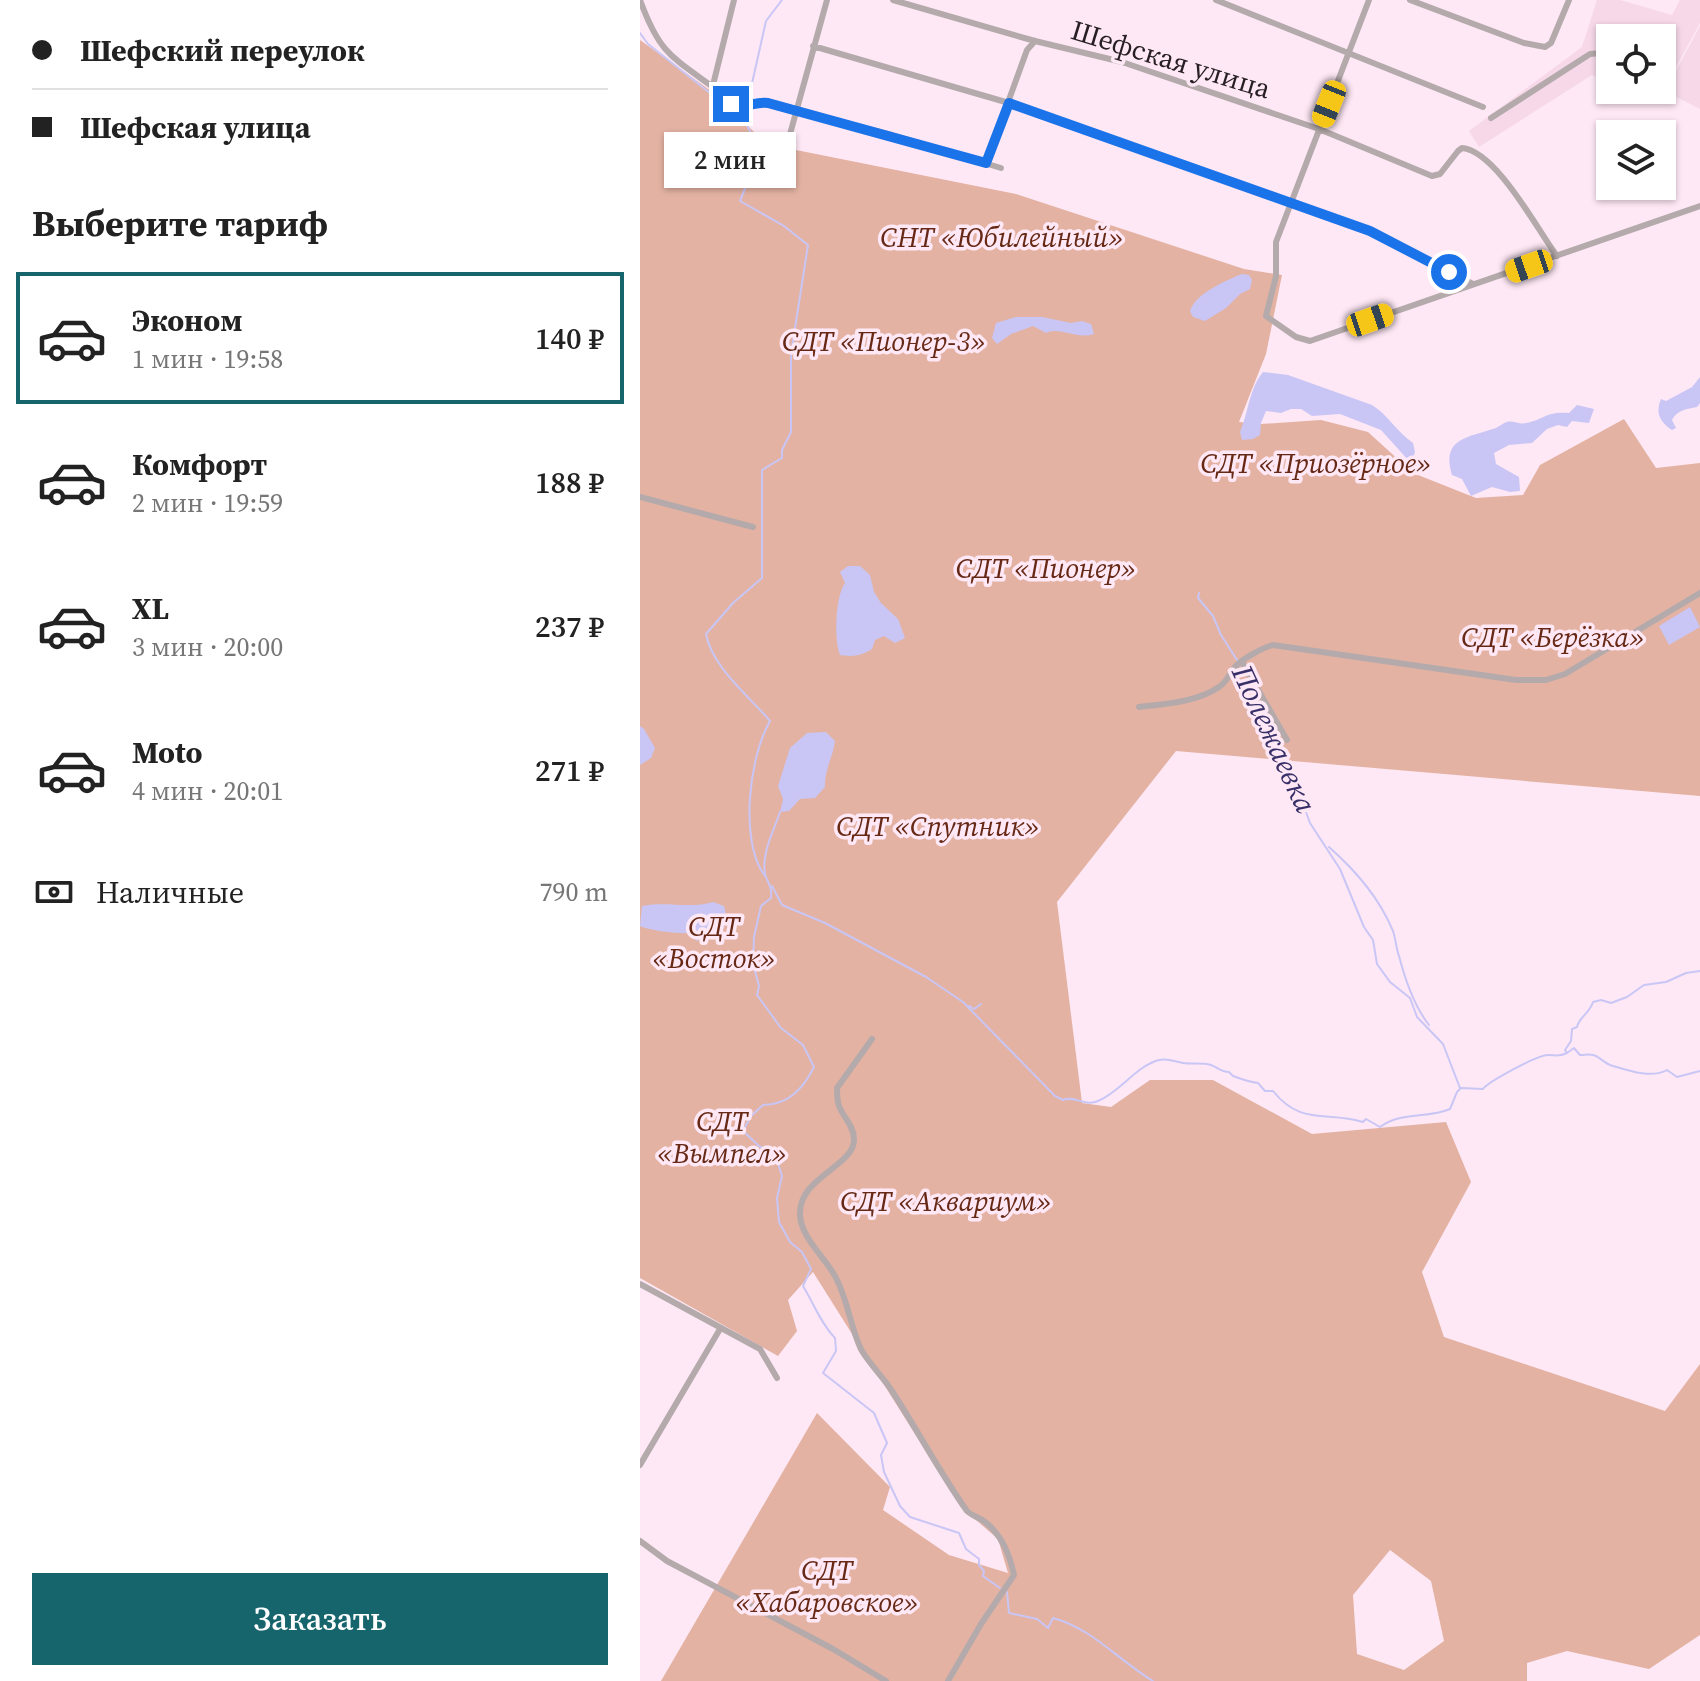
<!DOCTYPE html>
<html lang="ru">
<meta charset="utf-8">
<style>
body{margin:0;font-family:"Source Serif 4",serif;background:#f2f2f2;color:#222;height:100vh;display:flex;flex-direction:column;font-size:30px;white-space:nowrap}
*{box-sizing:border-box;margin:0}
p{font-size:26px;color:#767676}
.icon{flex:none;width:44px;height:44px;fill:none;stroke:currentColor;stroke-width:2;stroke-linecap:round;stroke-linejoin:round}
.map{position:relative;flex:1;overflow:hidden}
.drawer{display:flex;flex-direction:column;background:#fff;width:640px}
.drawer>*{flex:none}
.guide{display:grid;align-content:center;height:176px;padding:0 32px;background:#fff}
.buttons{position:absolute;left:956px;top:24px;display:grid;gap:16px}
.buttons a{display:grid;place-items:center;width:80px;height:80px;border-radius:0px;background:#fff;box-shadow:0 2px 6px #0004;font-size:40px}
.end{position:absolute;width:36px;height:36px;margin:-18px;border:10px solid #1a73e8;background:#fff;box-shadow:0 0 0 4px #fff}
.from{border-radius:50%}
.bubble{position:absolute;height:56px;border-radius:0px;background:#fff;box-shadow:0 2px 6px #0004;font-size:26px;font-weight:600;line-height:56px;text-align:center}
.car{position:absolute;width:24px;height:48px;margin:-24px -12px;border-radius:10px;box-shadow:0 0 6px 2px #0007;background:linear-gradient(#f5c518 24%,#345 0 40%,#f5c518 0 76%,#345 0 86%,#f5c518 0)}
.guide b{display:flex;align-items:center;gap:28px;height:76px;font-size:30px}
.guide b+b{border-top:2px solid #e0e0e0}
.guide i{width:20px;height:20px;background:#222}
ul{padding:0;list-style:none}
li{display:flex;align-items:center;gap:24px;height:132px;margin:0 16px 12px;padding:0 16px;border:4px solid transparent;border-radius:0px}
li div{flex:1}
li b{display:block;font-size:30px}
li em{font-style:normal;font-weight:600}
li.selected{border-color:#17656c}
li>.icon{width:72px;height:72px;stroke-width:1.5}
h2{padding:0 32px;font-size:36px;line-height:96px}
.pay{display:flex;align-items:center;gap:20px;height:88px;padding:0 32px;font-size:30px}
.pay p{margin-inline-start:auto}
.action{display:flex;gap:16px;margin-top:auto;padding:16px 32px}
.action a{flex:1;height:92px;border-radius:0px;background:#17656c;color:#fff;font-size:32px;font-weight:600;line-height:92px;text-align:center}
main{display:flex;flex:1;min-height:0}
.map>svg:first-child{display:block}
</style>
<main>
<section class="drawer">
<div class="guide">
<b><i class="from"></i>Шефский переулок</b>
<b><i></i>Шефская улица</b>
</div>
<h2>Выберите тариф</h2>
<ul>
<li class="selected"><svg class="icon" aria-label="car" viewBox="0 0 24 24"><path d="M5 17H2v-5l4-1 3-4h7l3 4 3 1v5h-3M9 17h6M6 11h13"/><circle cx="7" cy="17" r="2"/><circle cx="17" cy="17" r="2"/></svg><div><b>Эконом</b><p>1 мин · 19:58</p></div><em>140 ₽</em></li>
<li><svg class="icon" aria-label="car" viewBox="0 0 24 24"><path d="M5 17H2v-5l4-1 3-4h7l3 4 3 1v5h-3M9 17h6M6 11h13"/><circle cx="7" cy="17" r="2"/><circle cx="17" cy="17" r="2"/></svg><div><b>Комфорт</b><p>2 мин · 19:59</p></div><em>188 ₽</em></li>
<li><svg class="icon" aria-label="car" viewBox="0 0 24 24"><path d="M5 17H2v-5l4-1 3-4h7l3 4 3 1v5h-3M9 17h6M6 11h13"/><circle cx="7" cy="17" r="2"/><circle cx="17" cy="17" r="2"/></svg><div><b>XL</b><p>3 мин · 20:00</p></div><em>237 ₽</em></li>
<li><svg class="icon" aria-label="car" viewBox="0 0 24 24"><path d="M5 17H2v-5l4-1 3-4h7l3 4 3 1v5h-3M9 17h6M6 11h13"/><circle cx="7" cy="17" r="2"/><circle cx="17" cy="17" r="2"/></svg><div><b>Moto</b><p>4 мин · 20:01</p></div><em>271 ₽</em></li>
</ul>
<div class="pay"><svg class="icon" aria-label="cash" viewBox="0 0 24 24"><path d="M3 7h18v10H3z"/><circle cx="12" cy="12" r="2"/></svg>Наличные<p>790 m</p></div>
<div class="action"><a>Заказать</a></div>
</section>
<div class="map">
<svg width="1060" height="1681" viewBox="0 0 1060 1681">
<rect width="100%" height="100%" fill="#fee8f5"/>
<path fill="#f6d8e9" d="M957,0h23l52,15 8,-15h20v23l-42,77 -27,-10h31v-52h-52v44l-18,-7 -113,72 -10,-16 113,-84z
M1060,26v83l-35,-18z"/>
<path fill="#e3b2a3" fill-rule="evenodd" d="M0,40l78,56 48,48 250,50 228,75 38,6 -16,79 -27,68 22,2 60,-4 47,12 45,41 63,25 47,-3 17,-30 84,-46 32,49 44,-5v333l-524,-45 -119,151 25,201 29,4 39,-27h63l99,54 134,-12 25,60 -49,90 22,65 221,74 35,-47v271l-51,34 -82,-18 -40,12v18h-866l156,-268 73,74 -7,23 66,45 59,18 -10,-34 -37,-32 -148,-235 -25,28 9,31 -19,25 -138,-78zM750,1550l41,31 13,60 -40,29 -47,-16 -4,-59z"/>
<path fill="#c9c6f5" d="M602,274l7,1 3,5 -2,9 -10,5 -14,14 -21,13 -12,-4 -3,-6c6,-18 35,-30 52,-37z
M376,317h26l29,6 11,-2 9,3 3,10c-18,6 -34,-8 -48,-1l-13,-7 -22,8 -14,10 -5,-6 4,-15z
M623,372l25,3 84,30c16,10 25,27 41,38l2,9 -3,9h-3l-28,-31 -41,-16 -28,2 -11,-7h-10l-10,4 -15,-2 -5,12 -1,12 -7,4 -11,1 -2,-8c9,-21 9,-43 23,-60z
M1060,377v26l-3,4c-10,2 -20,3 -25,13l4,8 -4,2c-12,-8 -17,-17 -11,-31l5,2 26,-14z
M937,405l17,4 -5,14 -17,-2 -5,6 -9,-2 -11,4 -15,14 -23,2 -15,8 2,11 23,13 1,14 -10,1 -18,-5 -21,9 -9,-17 -10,-4c-12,-38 19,-38 44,-47 4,-2 7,-5 11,-6 6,-2 13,3 19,1 18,-3 19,-12 43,-10z
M208,566h12l10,9 4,17 7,11 17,16 7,19 -10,5 -11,-7 -9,4 -3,9c-11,7 -19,8 -32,6 -6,-14 -5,-58 5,-72l-5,-11z
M1050,607l10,20 -31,18 -10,-19z
M0,726l4,3 11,19 -4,10 -11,7z
M186,732l9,9c-2,16 -11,30 -10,46l-10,11 -15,1 -11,12 -9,1 3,-13 -5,-13 12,-38 17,-15z
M73,902l11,4c4,14 2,22 -8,32l-8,-3 -11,6 -11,-8c-9,1 -38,-3 -46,-7l2,-20c24,-5 48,3 71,-4z"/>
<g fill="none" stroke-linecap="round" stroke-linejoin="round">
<path stroke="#c9c6f5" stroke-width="2" d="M0,33l8,11 72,57
M85,105l18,13
M559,593l-1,5 15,18 8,19 16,25
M626,710l5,20 22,47 17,46 30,46 24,58 9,13 4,24 13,18 20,16 7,19 26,27 17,44
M140,812c-6,18 -19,42 -15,62 3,11 7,10 6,24l-10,8 -7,31 -1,27 6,22 -2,9 24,33 22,17 11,22c-11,22 -26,38 -51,38l-12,11 -8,15 16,15 16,8 7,22 -5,22 2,24 11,20 12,10 9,17 -8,17c11,18 18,38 32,52l1,13 -13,22 51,40 13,30 -6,12 3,17 16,34 10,11 49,16 7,16 13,10v6l5,6 -1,5 17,12
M689,847c27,24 50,50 64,84 3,9 3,17 6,25 6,23 15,50 30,69
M125,876c-26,-34 -16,-119 5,-155 -21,-25 -58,-54 -64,-87l27,-31 29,-25v-108l20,-12v-8l9,-18v-78l17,-109 -24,-19 -44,-25 20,-49 -16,-33 22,-98 16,-21
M132,886l10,19 43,18 101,54 37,25 92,94 8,4c11,-5 22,7 35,1 22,-9 38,-35 61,-41 10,-2 16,2 24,3 8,1 17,0 24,1 9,1 12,8 22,8l4,4c8,3 17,6 25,7l7,8h8c28,35 53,20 90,31l3,-3 14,8c21,-16 47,-8 70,-18l7,-17 4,-4 22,1c5,-7 54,-34 65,-34 8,0 11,2 19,-2l-2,-3 6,-9 1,-12 5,-2c2,-10 13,-14 16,-25l8,-2 10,3 16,-6 17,-12 22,-3 20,-9 14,-2
M329,1006l5,3 7,-5
M927,1053l7,-5 6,7c5,0 9,-1 13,0 6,1 11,8 17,10 17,5 41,14 57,5l10,7 23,-6
M367,1592l2,21 28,6 11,9 5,-10c40,11 65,42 100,63"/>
<path stroke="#b5aaab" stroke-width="6" d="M0,0c19,52 30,56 73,87
M94,0l-21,85c16,33 31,14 55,18l124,32 109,33
M253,0l142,41 87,21 197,67 113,47 8,-2 18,-23 4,-3c34,3 75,81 95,108
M576,0l267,107
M729,0l-93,242v34l-10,40 30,21 14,4 390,-135
M770,0l114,43 21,4 6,-4 18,-43
M173,46l196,57 356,126 108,55
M851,118l99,-64 11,-1 9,4
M147,145l40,-145
M346,163l41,-113 8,-9
M0,497l113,30
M602,662l45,78
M499,707c26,-3 58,-5 80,-20 8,-5 10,-13 16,-20 5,-7 29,-20 38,-22l243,35h30l19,-6 135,-81
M232,1039l-35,49c0,5 0,13 2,18 4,11 15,20 15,33 1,27 -56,38 -54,76 1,23 26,43 36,63 12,23 14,47 24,69 4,11 25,32 32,44 26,40 48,82 75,120 5,5 12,6 18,11 16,12 25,34 29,53l-33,49 -33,57
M0,1284l120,65 17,29
M0,1465l80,-136
M0,1541l27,20 166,88 53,32"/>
</g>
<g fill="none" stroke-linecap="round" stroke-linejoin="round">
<path stroke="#1a73e8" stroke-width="10" d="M91,104c12,6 24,-3 37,-1l218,60 23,-60 361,128 79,41"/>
</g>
<g text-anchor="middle" stroke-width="7" stroke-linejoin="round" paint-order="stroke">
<g font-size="28" fill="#271f23" stroke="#fee8f5">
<text transform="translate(531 59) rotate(17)" y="10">Шефская улица</text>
</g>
<g font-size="28" font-style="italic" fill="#672915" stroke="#fee8f5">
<text x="362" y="247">СНТ «Юбилейный»</text>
<text x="244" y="351">СДТ «Пионер-3»</text>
<text x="676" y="473">СДТ «Приозёрное»</text>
<text x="406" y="578">СДТ «Пионер»</text>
<text x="913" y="647">СДТ «Берёзка»</text>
<text x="298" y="836">СДТ «Спутник»</text>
<text x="74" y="936">СДТ<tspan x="74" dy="32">«Восток»</tspan></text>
<text x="82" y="1131">СДТ<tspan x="82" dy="32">«Вымпел»</tspan></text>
<text x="306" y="1211">СДТ «Аквариум»</text>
<text x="187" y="1580">СДТ<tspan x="187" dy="32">«Хабаровское»</tspan></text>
</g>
<g font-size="30" font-style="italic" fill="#383068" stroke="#fee8f5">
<text transform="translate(634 739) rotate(65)" y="10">Полежаевка</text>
</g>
</g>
</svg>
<div class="buttons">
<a><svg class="icon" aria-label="locate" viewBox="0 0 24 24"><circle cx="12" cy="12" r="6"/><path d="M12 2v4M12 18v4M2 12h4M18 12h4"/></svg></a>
<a><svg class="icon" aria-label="layers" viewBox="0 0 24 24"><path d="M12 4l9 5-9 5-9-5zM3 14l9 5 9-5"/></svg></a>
</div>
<i class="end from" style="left:809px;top:272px"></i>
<i class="end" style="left:91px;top:104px"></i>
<div class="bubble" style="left:24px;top:132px;width:132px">2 мин</div>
<i class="car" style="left:689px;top:104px;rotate:202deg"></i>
<i class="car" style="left:889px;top:266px;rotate:251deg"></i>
<i class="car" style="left:730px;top:320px;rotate:71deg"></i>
</div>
</main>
